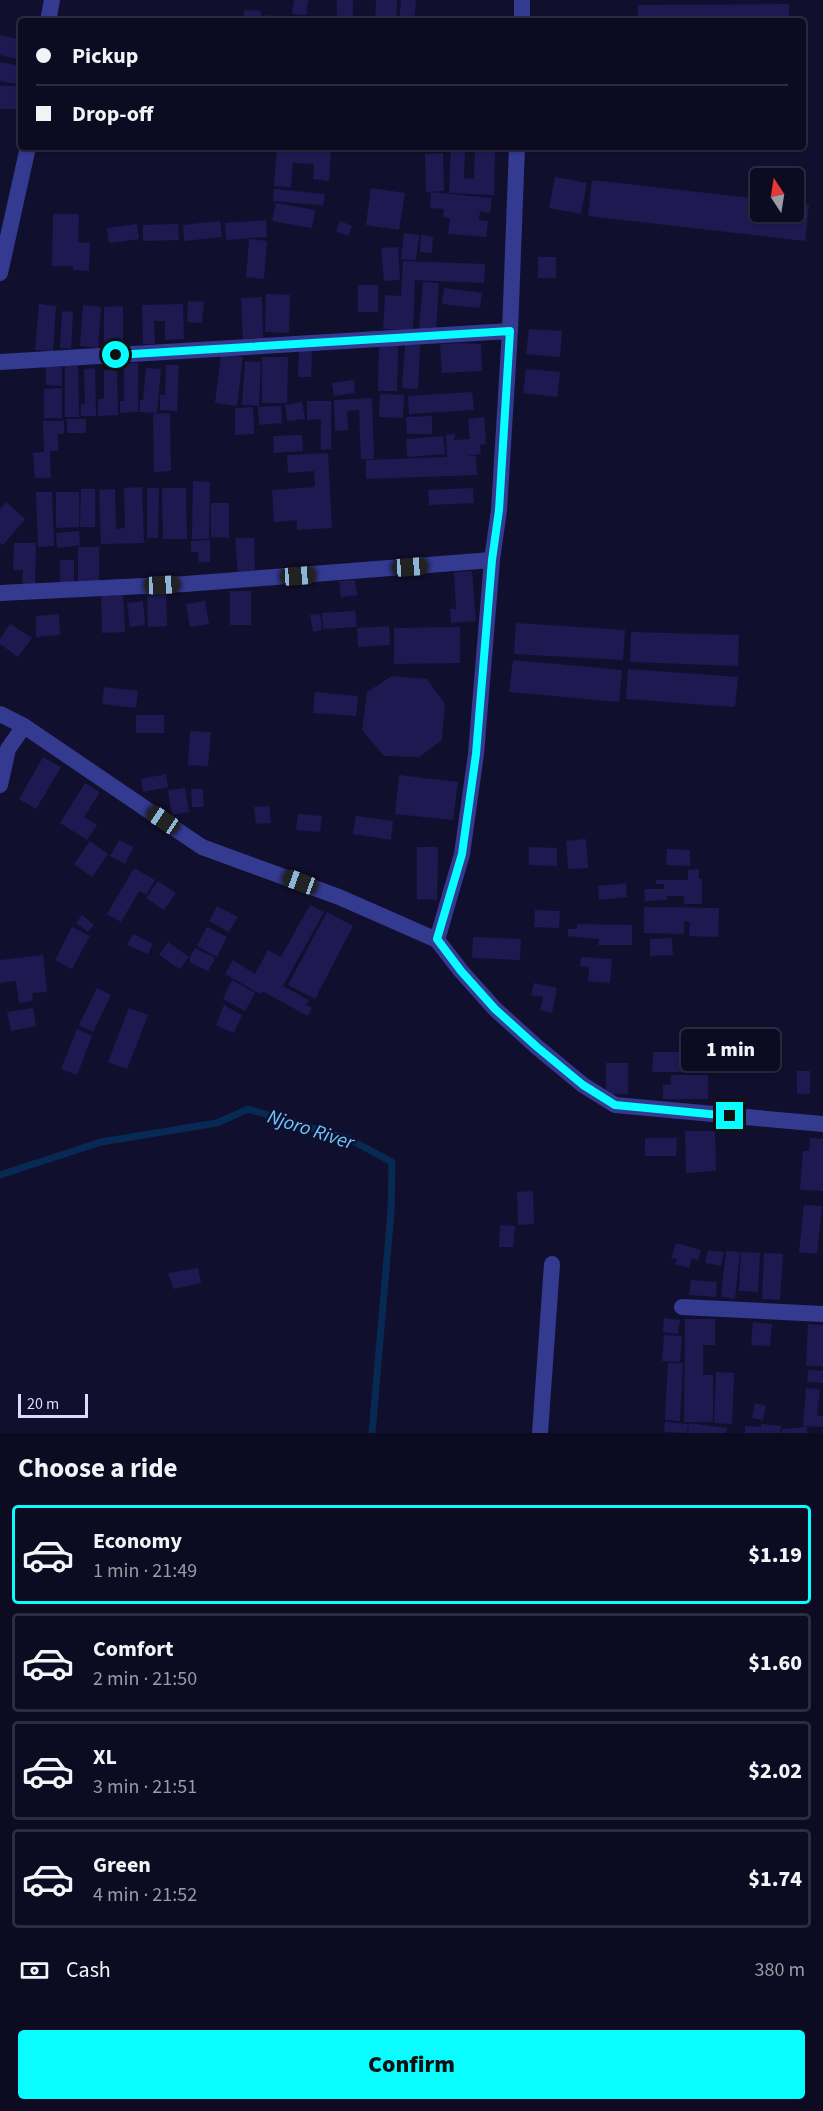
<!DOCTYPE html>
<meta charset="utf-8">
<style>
body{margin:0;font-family:"Source Sans 3",sans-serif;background:#1b192f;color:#f1f3f6;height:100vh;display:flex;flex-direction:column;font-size:22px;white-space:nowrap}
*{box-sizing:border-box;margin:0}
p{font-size:20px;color:#9a9ba5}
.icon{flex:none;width:33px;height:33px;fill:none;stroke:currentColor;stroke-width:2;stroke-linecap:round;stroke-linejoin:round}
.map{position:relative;height:1433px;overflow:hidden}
.drawer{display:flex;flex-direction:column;background:#0d0b22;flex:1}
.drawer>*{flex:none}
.top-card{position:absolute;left:18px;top:18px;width:788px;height:132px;border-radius:6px;box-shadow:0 2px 4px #0004,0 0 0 2px #2d2b40;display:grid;align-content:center;height:132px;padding:0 18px;background:#0d0b22}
.needle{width:39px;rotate:348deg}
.tools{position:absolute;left:750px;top:168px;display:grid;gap:12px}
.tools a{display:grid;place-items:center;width:54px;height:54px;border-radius:6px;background:#0d0b22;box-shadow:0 2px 4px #0004,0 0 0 2px #2d2b40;font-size:30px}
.scale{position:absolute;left:18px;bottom:15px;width:70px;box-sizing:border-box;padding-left:6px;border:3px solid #dcdbff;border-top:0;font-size:16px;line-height:21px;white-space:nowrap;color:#dcdbff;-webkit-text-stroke:4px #110f2e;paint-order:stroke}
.end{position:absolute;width:27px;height:27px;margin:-14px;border:8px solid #07fdff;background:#111;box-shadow:0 0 0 3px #111}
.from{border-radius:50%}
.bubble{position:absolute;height:42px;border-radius:6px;background:#0d0b22;box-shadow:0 2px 4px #0004,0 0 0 2px #2d2b40;font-size:20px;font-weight:800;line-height:42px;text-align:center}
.car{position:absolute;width:18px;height:36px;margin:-18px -9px;border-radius:8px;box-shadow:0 0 4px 2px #0007;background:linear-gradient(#222 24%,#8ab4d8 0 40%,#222 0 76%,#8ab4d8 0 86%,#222 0)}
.top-card b{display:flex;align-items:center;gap:21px;height:57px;font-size:22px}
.top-card b+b{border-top:2px solid #2d2b40}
.top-card i{width:15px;height:15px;background:#f1f3f6}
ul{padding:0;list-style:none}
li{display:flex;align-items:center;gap:18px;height:99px;margin:0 12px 9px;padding:0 6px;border:3px solid #2d2b40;border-radius:6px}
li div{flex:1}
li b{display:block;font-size:22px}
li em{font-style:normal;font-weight:800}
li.current{border-color:#07fdff}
li>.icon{width:54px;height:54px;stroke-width:1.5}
h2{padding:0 18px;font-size:27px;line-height:72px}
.pay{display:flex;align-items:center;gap:15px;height:66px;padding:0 18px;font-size:22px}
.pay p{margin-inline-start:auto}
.primary-button{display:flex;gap:12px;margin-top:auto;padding:12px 18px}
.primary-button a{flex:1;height:69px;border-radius:6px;background:#07fdff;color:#111;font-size:24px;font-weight:800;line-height:69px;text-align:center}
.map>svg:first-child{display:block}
</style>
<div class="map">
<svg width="823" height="1433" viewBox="0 0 823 1433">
<rect width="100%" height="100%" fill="#110f2e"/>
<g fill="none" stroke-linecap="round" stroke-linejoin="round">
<path stroke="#072a54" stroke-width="7" d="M0,1175l101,-33 116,-19 31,-14 101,30 43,23 -1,50 -19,221"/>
</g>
<path fill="#1f1951" d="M294,0h14l-2,15 -14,-1z
M337,0h16v21h-16z
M376,0h21l-1,21h-21z
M401,0h15l-2,21h-15z
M789,4v17h-151v-16z
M244,10l17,1v10h-18z
M266,15l24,3 -1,3h-24z
M0,35l21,5v20l-21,-5z
M0,62l21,4v19l-21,-4z
M0,86h19l1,23h-20z
M277,147l54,2 -2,32 -16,-2 1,-15 -21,-1 -2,24 -17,-1z
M451,147h14l-1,31 10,1 1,-30 20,1 -1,45 -45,-2z
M443,153l1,38 -18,1 -1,-38z
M555,177l32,6 -6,31 -32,-6z
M592,180l168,19v13h34v-9l15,2 -4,36 -217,-25z
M371,188l34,5 -6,37 -33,-5z
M274,189l51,5 -2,11 -50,-4z
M431,192l61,6 -2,15 -10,-2 -1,9 9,1 -2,16 -38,-3 2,-16 -7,-1 1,-8 -14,-1z
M276,203l39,7 -3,18 -40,-7z
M53,214h26l-1,28 12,1 -1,28 -16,-1v-4h-21z
M266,220l1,17 -41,3 -1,-17z
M220,221l2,16 -38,4 -1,-16z
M340,221l12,5 -4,10 -12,-5z
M137,224l2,15 -30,4 -2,-15z
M178,224l1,16 -36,1v-16z
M404,233l15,2 -3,25 -15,-1z
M421,235l12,2 -1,16 -12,-1z
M249,239l18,2 -3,38 -18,-2z
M398,247l2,33 -16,1 -3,-33z
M538,257h18v21h-18z
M403,261l82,3 -1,19 -69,-3 -2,50 -30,-1 2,-34 16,1z
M423,282l16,1 -3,47 -17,-1z
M358,285h20v27h-20z
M444,288l38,5 -2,15 -38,-4z
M266,294l24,1 -1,38 -24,-1z
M262,297l1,41 -20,1 -2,-41z
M188,301l16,1 -2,21 -15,-1z
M39,304l17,2 -3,45 -18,-1z
M183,304l1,35 -19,1v-19h-11l1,23h-12l-1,-39z
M83,305l18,2 -3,41 -18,-2z
M123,306v41l-19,-1v-39z
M62,311l11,1 -2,37 -11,-1z
M529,329l33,2 -2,26 -34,-3z
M462,343l19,1 1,27 -40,2 -2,-29z
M379,345h19l-1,46h-19z
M405,345h15l-2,44 -16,-1z
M299,349l13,1 -1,27h-13z
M221,355l22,2 -6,49 -22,-3z
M262,357h26l-1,46h-25z
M245,361l16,1 -2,44 -17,-1z
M124,363h14v49l-18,1v-12h4z
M166,365h13l-2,46 -17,-1v-15h5z
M65,366h13l1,51h-14z
M46,367h16v19l-16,-1z
M95,368l1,48h-15v-12l4,-1 -1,-34z
M146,368l15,1 -4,44 -18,-1 1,-12h3z
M526,369l34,3 -3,25 -34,-4z
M104,370h13l1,45 -20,1v-17h6z
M354,380l1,13 -21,3 -2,-13z
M62,388v30h-18v-29z
M472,392l2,18 -65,4 -1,-18z
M380,394l24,1 -1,23 -24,-1z
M372,398l2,61h-13l-2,-49 -12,1 1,19 -13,1 -1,-31z
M307,401h24v48l-10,1v-31l-14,1z
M302,402l3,17 -18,2 -2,-16z
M281,406l1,17 -23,2 -1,-18z
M253,407l1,27 -19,1v-27z
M170,413l1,58 -17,1 -1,-58z
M432,416v18h-25l-1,-17z
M484,417l2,27 -6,1 1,9 -15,2h10l1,19 -111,4v-19l81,-3 -1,-22 9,-1 -1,6 16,-1 -2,-20z
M67,419h19v14h-19z
M43,421h21v13h-6v17h-8l1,27h-16l-2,-25 11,-1z
M302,435l1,16 -29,2 -1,-17z
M443,436l2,18 -38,3 -1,-18z
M328,453l4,75 -35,2v-10l-23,2 -2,-32 43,-3 -1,-16 -26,2 -1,-18z
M193,481l17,1 -1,57h-17z
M142,487l2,56 -43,1 -2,-54 16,-1 1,40 9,-1 -1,-40z
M147,488h12l-1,50h-11z
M162,488h24l1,51h-24z
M473,488l1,15 -45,2 -1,-15z
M81,489h14v38h-15z
M36,492h16l2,54 -16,1z
M56,492h23v35l-23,1z
M6,502l19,17 -22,26 -3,-2v-34z
M211,503h18v35l-18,-1z
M79,531l1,14 -23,3 -1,-15z
M235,538h19l1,36h-17z
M210,540v22h-11l-1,-10h-7v-11z
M14,543h22l-1,44h-13l1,-17h-10z
M78,547h21v36l-21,1z
M60,560h14v24h-14z
M472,571l4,50 -25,2 -1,-14h6l-2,-37z
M355,580l2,15 -16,2 -2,-16z
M166,591l1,35 -19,1 -1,-35z
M230,591h21v34h-21z
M123,595l2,37 -23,1 -1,-37z
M143,601l2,24 -15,2 -3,-24z
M205,601l4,23 -19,3 -4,-23z
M355,611l2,16 -34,2 -1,-16z
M59,614l1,21 -24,2v-21z
M320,614l2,16 -9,2 -3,-17z
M516,623l109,7 -2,30 -109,-6z
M10,624l22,14 -14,19 -18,-13v-5z
M389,626l1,19 -32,2 -1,-19z
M460,627v36l-66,1v-36z
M631,632l108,3 -1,31 -108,-4z
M513,660l109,10 -3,32 -110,-10z
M628,669l110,8 -3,30 -109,-8z
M392,676l35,3 18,25 -3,36 -23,17 -35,-1 -22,-26 5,-38z
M104,687l34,4 -2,17 -34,-4z
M315,692l43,4 -2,20 -43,-3z
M136,715h28v18h-28z
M190,731l21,1 -3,34 -20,-1z
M43,757l18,10 -25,42 -17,-10z
M166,774l2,13 -25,5 -2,-13z
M399,775l59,7 -5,38 -58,-6z
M85,783l15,9 -16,25 13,8 -10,15 -27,-17z
M185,788l4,24 -17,3 -4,-25z
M191,789h12l1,18h-12z
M269,806l2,17 -15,1 -2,-17z
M298,814l24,2 -2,16 -24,-2z
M356,816l37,5 -2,19 -38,-6z
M586,839l2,29 -20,1 -2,-28z
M119,840l15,7 -9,17 -15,-8z
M90,841l18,13 -16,23 -18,-13z
M417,847h21l-1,53 -20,-1z
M529,847l28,1v18l-28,-1z
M667,849l23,1v16l-24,-1z
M134,868l21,12 -9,15 -7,-4 -18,31 -14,-8z
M699,869v10h3v25h-18v-8h-18l1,4 -22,1 -1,-12h20v-5h-8v-4h32v-10z
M158,881l18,12 -12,17 -18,-12z
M626,883l1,14 -28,3 -1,-14z
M310,905l14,7 -41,74 26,14 -3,5 6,3 -4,8 -46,-25 -2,3 -35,-20 8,-14 22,14 13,-24 13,7z
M217,906l21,11 -9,15 -20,-11z
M644,907l75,1 -1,29 -29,-1 1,-14 -6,-1v13l-40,-1z
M535,910l25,1 -1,17 -25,-1z
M327,912l26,14 -38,73 -27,-14z
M82,915l12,10 -6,7 -12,-9z
M577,924l55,1v20h-34l1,-6 -31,-3v-7h9z
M72,927l18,9 -18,33 -17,-9z
M207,927l20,10 -10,20 -20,-11z
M133,934l20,10 -5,10 -21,-9z
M473,937l48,2 -1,21 -48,-2z
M672,938l1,17 -23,1v-17z
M168,942l21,15 -9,12 -21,-14z
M195,948l20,10 -7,13 -18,-8v-6z
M43,955l4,37 -15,1 1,8 -14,2 -3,-22 -16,2v-23z
M581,957l31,2 -2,24 -22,-2 1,-14 -9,-1z
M232,980l23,13 -10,18 -22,-12z
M534,983l23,5 -5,25 -12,-3 3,-13 -12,-2z
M97,988l14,7 -18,37 -14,-7z
M224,1005l18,10 -8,18 -18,-8z
M33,1008l3,18 -25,5 -4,-19z
M129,1008l19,7 -21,54 -19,-7z
M77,1029l15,7 -15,39 -16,-6z
M653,1052h52v20h-53z
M606,1063h22v31h-22z
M797,1071h13v23h-13z
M671,1075h37v24h-45v-14h8z
M685,1131h30l1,40 -30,2z
M645,1138h32l-1,18h-31z
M810,1138l13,1v52l-23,-1 3,-39h6z
M533,1191l1,33 -16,1 -1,-33z
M804,1205l18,1 -5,48 -18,-2z
M500,1225l15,1 -2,21h-14z
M676,1243l25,7 -3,11 -6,-3 -3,10 -14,-4 2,-5 -6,-1z
M708,1250l16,2 -3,14 -16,-3z
M726,1251l14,1 -5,47 -14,-2z
M741,1252l19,1 -2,39 -19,-1z
M764,1253l19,1 -3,46 -18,-1z
M198,1268l3,15 -27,6 -6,-16z
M691,1280l26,2 -1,15 -27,-2z
M664,1318l16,2 -2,14 -15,-2z
M685,1319h30v26h-12v30h10v47h-29z
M753,1322l19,2 -2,22 -19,-1z
M808,1324l15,1v41h-17z
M664,1335l18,1 -2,26 -18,-1z
M668,1363h15l-3,58 -15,-1z
M808,1370l15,1v12l-16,-1z
M716,1372l18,1 -2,51 -18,-1z
M806,1388l14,1 -3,27h6v11l-20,-1z
M755,1403l11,3 -3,14 -11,-2z
M665,1422l23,2 -1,9 -23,-1z
M689,1423l38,5 -1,5h-38z
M761,1424l20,2 -1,7h-35v-7l16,1z
M807,1427v6h-26l1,-4z"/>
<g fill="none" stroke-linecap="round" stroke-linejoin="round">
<path stroke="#353a91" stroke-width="16" d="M48,21l4,-21
M522,21v-21
M0,273l28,-126
M0,362l510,-31
M0,593l185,-9 307,-24
M0,714l24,12 178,121 137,50 98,43 24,31 34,38 42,38 46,38 32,20 208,19
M0,785l8,-36 16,-23
M437,940l25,-86 14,-100 16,-194 7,-50 11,-179 7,-184
M682,1307l141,7
M540,1433l12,-169"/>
</g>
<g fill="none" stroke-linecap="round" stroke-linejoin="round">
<path stroke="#07fdff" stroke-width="8" d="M116,355l394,-24 -11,179 -7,50 -16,194 -14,100 -25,85 24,32 34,38 42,38 46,38 32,20 115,11"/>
</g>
<g text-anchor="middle" stroke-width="4.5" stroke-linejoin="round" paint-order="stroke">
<g font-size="20" font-style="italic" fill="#69c7ff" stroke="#110f2e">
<text transform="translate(311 1129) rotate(18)" y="7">Njoro River</text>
</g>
</g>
</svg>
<div class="tools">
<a><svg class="needle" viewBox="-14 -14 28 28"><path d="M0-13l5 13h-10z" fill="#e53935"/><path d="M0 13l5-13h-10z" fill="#9a9ba5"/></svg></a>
</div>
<div class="scale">20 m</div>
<i class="end from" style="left:116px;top:355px"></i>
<i class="end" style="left:730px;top:1116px"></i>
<div class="bubble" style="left:681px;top:1029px;width:99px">1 min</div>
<i class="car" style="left:410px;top:567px;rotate:86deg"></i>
<i class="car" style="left:298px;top:576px;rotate:86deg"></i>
<i class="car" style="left:162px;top:585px;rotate:87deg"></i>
<i class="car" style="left:163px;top:820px;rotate:304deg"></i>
<i class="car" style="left:300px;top:882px;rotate:290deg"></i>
<div class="top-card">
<b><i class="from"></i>Pickup</b>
<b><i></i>Drop-off</b>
</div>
</div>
<section class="drawer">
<h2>Choose a ride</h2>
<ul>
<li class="current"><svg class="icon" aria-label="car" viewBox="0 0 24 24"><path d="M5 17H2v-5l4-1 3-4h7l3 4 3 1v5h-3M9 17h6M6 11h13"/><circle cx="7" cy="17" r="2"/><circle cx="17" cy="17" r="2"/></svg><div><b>Economy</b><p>1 min · 21:49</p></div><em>$1.19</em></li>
<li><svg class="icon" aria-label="car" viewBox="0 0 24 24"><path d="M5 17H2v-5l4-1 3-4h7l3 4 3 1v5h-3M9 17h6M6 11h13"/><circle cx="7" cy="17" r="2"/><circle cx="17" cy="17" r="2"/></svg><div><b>Comfort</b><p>2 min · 21:50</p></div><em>$1.60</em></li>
<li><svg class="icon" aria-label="car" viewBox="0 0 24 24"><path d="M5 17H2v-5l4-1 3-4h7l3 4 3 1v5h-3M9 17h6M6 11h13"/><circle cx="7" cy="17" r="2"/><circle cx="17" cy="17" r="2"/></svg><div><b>XL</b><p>3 min · 21:51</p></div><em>$2.02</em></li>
<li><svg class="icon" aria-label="car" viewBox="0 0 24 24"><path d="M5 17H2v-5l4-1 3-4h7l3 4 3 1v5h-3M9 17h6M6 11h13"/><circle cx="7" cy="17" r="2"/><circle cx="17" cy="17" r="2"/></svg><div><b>Green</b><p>4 min · 21:52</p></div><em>$1.74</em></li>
</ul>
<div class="pay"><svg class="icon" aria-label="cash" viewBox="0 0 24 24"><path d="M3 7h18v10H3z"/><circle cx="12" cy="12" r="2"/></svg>Cash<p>380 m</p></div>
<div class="primary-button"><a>Confirm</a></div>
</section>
